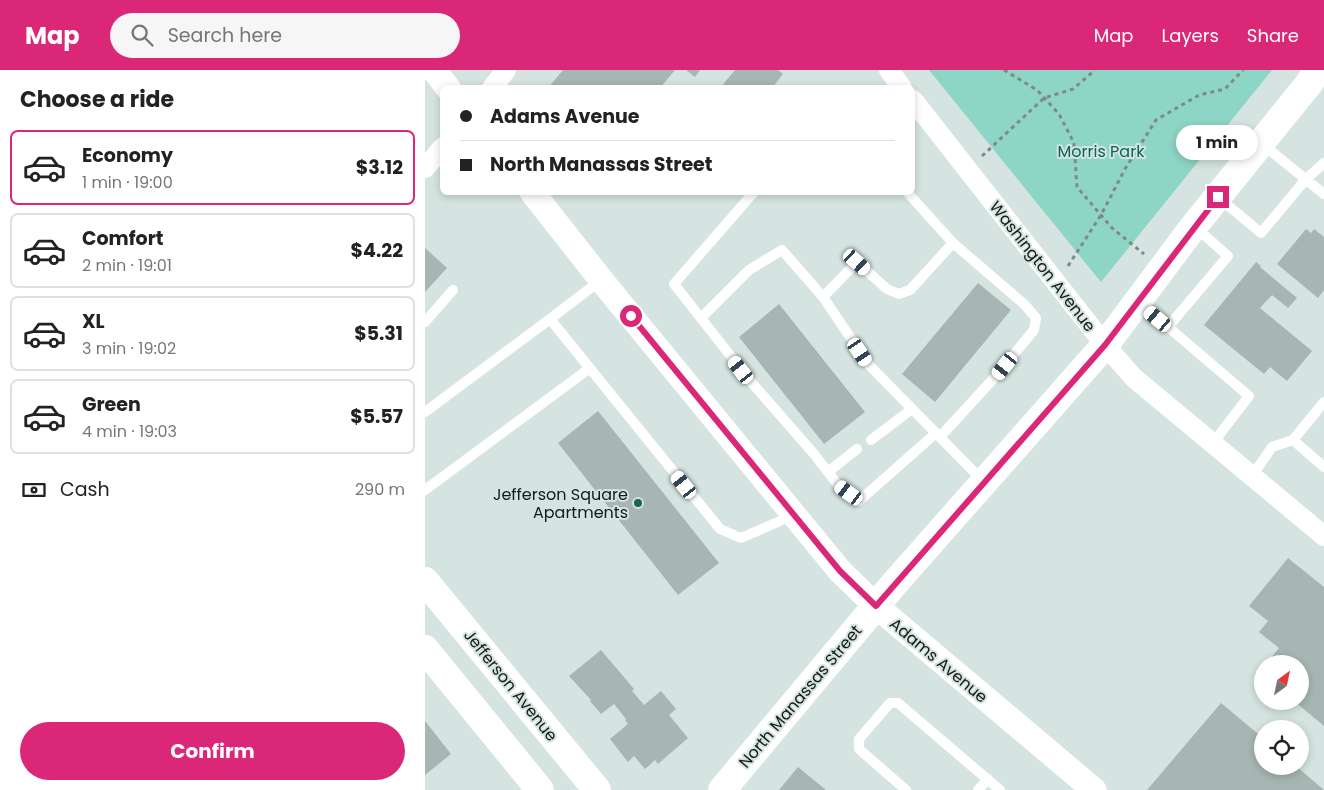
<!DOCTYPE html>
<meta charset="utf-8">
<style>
body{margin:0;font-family:Poppins,sans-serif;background:#f6f6f6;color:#222;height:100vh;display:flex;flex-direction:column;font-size:19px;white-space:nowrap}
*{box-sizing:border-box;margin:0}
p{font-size:16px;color:#767676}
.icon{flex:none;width:28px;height:28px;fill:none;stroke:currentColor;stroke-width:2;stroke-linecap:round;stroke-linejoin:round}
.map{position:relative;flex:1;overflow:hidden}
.drawer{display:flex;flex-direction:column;background:#fff;width:425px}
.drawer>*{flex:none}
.banner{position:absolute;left:15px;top:15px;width:475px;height:110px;border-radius:8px;box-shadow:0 2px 8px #0003;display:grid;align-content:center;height:110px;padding:0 20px;background:#fff}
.needle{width:32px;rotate:33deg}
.controls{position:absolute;left:829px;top:585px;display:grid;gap:10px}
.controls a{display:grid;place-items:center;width:55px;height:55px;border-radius:50%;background:#fff;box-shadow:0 2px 8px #0003;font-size:25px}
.end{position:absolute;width:22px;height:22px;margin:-11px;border:6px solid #db2777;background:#fff;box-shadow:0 0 0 2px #fff}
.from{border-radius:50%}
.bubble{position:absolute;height:35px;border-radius:18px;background:#fff;box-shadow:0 2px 8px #0003;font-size:16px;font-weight:700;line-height:35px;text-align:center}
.car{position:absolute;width:15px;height:30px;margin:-15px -8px;border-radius:6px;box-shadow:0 0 4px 1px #0007;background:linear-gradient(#fff 24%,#345 0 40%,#fff 0 76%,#345 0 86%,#fff 0)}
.banner b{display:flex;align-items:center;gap:18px;height:48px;font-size:19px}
.banner b+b{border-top:1px solid #e0e0e0}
.banner i{width:12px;height:12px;background:#222}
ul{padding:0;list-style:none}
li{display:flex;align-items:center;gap:15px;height:75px;margin:0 10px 8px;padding:0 10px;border:2px solid #e0e0e0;border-radius:8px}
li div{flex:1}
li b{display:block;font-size:19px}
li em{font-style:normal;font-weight:700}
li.selected{border-color:#db2777}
li>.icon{width:45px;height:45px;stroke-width:1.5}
h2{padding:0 20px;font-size:22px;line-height:60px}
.pay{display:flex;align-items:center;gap:12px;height:55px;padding:0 20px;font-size:19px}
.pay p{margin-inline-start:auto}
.button{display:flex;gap:10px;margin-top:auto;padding:10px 20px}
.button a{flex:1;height:58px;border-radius:30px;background:#db2777;color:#fff;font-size:20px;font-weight:700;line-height:58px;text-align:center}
header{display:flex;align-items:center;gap:30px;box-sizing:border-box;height:70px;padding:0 25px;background:#db2777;color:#fff}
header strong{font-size:24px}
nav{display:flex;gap:28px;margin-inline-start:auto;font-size:18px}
.search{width:350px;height:45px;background:#f6f6f6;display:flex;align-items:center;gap:12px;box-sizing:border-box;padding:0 18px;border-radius:28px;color:#767676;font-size:19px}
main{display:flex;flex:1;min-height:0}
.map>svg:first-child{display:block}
</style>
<header>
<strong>Map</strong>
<div class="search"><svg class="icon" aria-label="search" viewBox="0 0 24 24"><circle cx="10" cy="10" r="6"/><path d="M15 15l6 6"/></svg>Search here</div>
<nav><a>Map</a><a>Layers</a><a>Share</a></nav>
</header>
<main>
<section class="drawer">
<h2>Choose a ride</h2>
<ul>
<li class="selected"><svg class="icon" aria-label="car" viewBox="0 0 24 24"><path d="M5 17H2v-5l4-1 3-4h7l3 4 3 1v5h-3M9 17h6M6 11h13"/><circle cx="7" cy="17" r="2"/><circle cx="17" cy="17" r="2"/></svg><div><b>Economy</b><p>1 min · 19:00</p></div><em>$3.12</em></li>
<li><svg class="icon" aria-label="car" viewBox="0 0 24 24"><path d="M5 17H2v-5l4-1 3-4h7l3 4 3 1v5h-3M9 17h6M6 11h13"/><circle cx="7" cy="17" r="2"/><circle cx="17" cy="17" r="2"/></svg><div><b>Comfort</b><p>2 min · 19:01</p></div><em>$4.22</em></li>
<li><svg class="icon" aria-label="car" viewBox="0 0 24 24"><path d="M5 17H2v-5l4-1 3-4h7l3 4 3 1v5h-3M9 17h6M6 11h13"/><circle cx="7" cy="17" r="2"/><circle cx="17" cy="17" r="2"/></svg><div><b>XL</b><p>3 min · 19:02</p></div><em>$5.31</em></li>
<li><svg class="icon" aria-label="car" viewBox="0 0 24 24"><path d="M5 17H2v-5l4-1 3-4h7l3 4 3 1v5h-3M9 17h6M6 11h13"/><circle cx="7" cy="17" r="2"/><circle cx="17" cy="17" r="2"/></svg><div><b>Green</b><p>4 min · 19:03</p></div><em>$5.57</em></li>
</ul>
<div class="pay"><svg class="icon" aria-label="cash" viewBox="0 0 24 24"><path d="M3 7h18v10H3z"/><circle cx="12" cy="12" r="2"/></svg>Cash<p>290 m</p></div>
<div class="button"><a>Confirm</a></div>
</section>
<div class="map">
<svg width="899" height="720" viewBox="0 0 899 720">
<rect width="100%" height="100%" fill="#d5e4e0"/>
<path fill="#8dd5c5" d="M504,0h343l-171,212z"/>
<path fill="#a7b6b2" d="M138,0h112l-15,18h-112z
M261,0h14l-5,7z
M310,0h43l5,4 -11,14h-52z
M881,159l5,4 3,-4 10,8v53l-6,8 -41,-34z
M0,178l22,20 -22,24z
M831,192l5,4 -1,1 37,31 -9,10 -16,-13 -12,13 52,43 -25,30 -17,-14 -6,7 -60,-49z
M553,213l33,27 -76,92 -33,-28z
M354,234l86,108 -41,32 -85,-107z
M173,341l121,152 -41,32 -120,-152z
M863,488l36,29v139l-30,-25h6v-37h-34l13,-16 -20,-16 9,-11 -19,-15z
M176,580l33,39 -2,2 12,14 17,-14 15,18 -7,6 19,23 -30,26 -3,-4 -10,9 -11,-13 -6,6 -18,-23 18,-15 -3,-4 1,-1 -12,-15 -13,10 -11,-13 1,-1 -22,-24z
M796,633l42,35v28h33l28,24h-177z
M0,651l26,33 -26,21z
M373,697l28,23h-47z"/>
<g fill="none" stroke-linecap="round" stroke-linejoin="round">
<path stroke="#7f8a87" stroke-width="3" stroke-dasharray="4 4" stroke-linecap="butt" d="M579,0l33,20 22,24 15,29 3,44 35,41 32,26
M557,86l62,-58 29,-9 22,-19
M643,196l33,-51 24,-46 31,-49 43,-25 26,-6 18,-19"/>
<path stroke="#fff" stroke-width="10" d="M837,74l62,50
M329,122l-80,92 78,99 62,71 24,31 21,16 77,-68
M482,122l46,51 -43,47 -11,4 -12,-5 -30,-27 -34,35 46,68 115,117
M794,128l42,35 45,-54 18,-16
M176,210l-51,39 170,210 21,9 53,-23
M714,233l29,24 60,-71 -33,-29
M276,248l48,-48 33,-20 41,47
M0,252l28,-32
M743,257l81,69 -36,47
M0,342l125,-93
M515,367l55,-60 39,-47 2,-12 -11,-13 -72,-62
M446,370l41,-31
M868,370l31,27
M403,402l29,-23
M827,406l20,-29 21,-7 31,-38
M0,420l165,-122
M481,720l-47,-41v-10l31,-36h8l102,87
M553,720l10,-11"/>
<path stroke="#fff" stroke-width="20" d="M464,0l13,18
M67,18l14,-18
M488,30l192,245 29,33 190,158
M0,98l18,-21"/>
<path stroke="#fff" stroke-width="25" d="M9,0l14,18
M107,122l74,94 234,285 36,35 218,184"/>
<path stroke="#fff" stroke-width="28" d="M0,511l172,209
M0,579l115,141
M297,720l172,-206 211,-239 89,-119 117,-145 4,-11"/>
</g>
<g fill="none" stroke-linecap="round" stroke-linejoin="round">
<path stroke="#db2777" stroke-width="6" d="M206,246l209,255 36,35 229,-261 113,-148"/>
</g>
<circle fill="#1d6457" stroke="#d5e4e0" stroke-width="2" cx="213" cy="433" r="5"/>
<g text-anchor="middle" stroke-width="4" stroke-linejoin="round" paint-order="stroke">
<g font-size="16" fill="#066658" stroke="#d5e4e0">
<text x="676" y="87">Morris Park</text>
</g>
<g font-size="16" fill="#141a19" stroke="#d5e4e0">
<text transform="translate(618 196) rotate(52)" y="6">Washington Avenue</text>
<text transform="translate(514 590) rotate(40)" y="6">Adams Avenue</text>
<text transform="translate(86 615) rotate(51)" y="6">Jefferson Avenue</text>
<text transform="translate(375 626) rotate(-50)" y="6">North Manassas Street</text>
</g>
<g font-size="16" fill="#141a19" stroke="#d5e4e0" text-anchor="end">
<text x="203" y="430">Jefferson Square<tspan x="203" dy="18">Apartments</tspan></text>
</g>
</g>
</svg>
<div class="controls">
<a><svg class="needle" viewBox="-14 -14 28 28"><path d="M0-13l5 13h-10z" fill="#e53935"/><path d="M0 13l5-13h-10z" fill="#767676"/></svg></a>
<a><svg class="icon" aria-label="locate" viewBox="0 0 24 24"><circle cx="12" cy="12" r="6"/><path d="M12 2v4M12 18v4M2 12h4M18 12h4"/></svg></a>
</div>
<i class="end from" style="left:206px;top:246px"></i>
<i class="end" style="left:793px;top:127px"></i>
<div class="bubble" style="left:751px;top:55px;width:82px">1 min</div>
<i class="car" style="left:432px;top:192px;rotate:132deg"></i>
<i class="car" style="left:733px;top:249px;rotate:310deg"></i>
<i class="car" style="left:435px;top:282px;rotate:146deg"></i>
<i class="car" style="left:580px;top:296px;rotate:219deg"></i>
<i class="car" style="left:316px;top:300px;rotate:322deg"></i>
<i class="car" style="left:259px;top:415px;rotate:321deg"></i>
<i class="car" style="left:424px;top:423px;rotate:306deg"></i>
<div class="banner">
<b><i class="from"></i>Adams Avenue</b>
<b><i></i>North Manassas Street</b>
</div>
</div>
</main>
